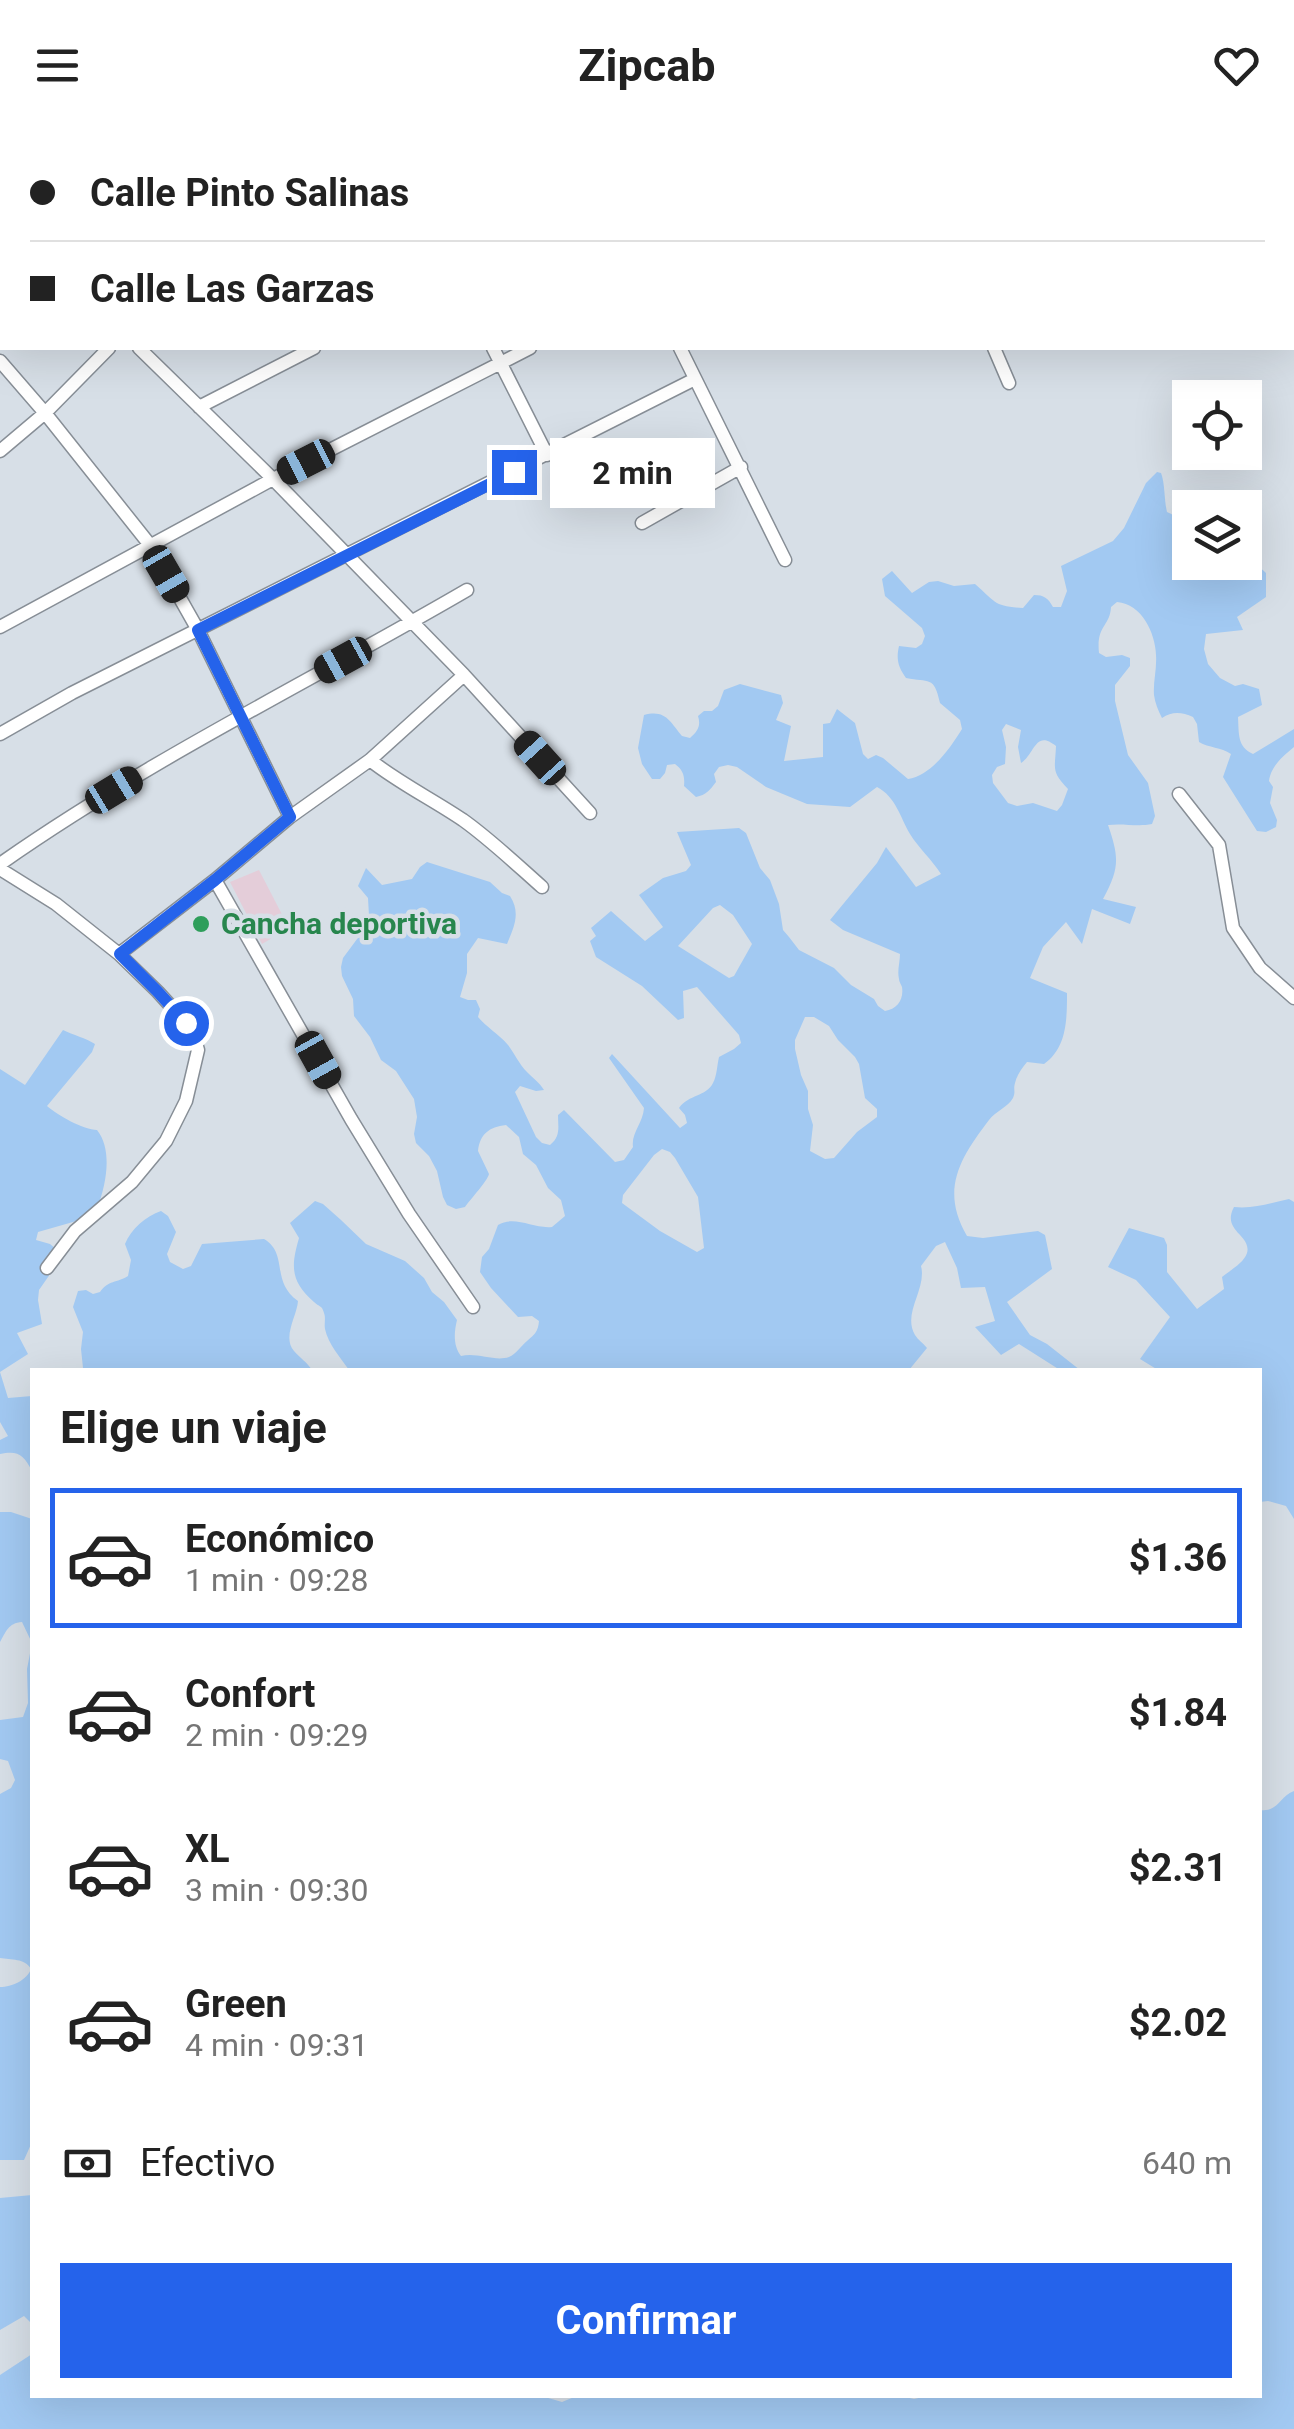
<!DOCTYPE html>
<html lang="es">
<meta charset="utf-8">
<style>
body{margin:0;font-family:Roboto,sans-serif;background:#f6f6f6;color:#222;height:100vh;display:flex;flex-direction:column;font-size:38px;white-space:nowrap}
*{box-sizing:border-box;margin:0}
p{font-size:32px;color:#767676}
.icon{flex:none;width:55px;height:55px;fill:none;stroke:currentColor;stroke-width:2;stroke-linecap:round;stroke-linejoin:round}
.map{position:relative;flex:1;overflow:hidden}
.drawer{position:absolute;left:30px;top:1238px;width:1232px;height:1030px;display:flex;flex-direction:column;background:#fff;border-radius:0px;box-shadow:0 10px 40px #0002}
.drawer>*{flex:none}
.top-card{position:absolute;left:0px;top:0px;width:1295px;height:220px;box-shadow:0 10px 40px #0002;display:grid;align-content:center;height:220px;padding:0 30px;background:#fff}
.controls{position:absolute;left:1172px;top:250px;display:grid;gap:20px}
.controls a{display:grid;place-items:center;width:90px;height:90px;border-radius:0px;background:#fff;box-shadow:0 10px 40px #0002;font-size:50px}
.end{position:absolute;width:45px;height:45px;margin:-22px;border:12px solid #2563eb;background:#fff;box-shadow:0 0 0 5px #fff}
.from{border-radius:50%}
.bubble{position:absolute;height:70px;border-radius:0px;background:#fff;box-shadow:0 10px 40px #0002;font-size:32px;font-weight:700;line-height:70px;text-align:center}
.car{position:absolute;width:30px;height:60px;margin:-30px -15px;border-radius:12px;box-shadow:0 0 8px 2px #0007;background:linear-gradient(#222 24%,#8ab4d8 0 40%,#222 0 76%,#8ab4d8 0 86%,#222 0)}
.top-card b{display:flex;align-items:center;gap:35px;height:95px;font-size:38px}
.top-card b+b{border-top:2px solid #e0e0e0}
.top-card i{width:25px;height:25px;background:#222}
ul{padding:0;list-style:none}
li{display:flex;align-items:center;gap:30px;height:140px;margin:0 20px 15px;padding:0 10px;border:5px solid transparent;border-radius:0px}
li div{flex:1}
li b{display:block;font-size:38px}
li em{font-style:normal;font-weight:700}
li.selected{border-color:#2563eb}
li>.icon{width:90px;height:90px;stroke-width:1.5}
h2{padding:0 30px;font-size:45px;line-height:120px}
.pay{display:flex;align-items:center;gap:25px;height:110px;padding:0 30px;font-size:38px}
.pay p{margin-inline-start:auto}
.button{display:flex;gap:20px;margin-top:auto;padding:20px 30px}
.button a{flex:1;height:115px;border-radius:0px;background:#2563eb;color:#fff;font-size:40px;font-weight:700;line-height:115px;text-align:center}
header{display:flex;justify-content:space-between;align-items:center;height:130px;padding:0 30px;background:#fff;font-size:45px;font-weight:700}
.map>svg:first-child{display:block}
</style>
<header><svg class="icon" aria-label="menu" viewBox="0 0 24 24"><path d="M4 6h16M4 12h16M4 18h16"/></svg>Zipcab<svg class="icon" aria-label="heart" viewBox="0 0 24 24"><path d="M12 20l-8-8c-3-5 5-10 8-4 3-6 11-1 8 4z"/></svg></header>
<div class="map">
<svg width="1294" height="2299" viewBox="0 0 1294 2299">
<rect width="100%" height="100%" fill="#d7dfe7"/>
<path fill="#e4cdd9" d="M259,740l30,58 -27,16 -32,-62z"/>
<path fill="#a2c9f2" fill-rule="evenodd" d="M1157,342l4,1c4,10 3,26 6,39l15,7 8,-2v45h37l3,3c13,-5 26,-3 36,8v24l-29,20 6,13 -37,4 -2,15 4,15 12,14 15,8 8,-2 16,5 3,16 -24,12c1,16 -1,30 15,37l41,-25v18c-11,9 -23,19 -25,34l4,6 -3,16 7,17 -1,7 -10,5 -9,-1 -34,-54 8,-23c-10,-7 -22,-6 -32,-12l-2,-18 -4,-7c-11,-5 -21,-6 -31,1 -4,-8 -7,-15 -8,-23 -1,-13 3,-26 2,-40 -1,-22 -14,-51 -39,-53l-6,5c-1,20 -15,18 -12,46l7,4 16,-2 8,3v8l-15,19v16l13,54 20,28 7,33 -3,8c-14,3 -29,-1 -44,1 11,32 12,43 -5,74l33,8 -6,17 -38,-15 -10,35 -16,-22 -23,25 -13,31 37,15c0,26 0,55 -23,71l-17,-2c-5,6 -10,13 -12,21 -2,7 1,8 -2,15 -5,9 -17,13 -24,22 -29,38 -49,70 -22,116l16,2 55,-7 7,4 7,34 -45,33 23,33 17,9 33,26h-20l-41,-26 -18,11 -26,-28 20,-6 -10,-34 -24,1 -4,-20 -12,-26 -9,4 -15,20c6,23 -19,47 -6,69 3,5 8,8 12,13l-18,22h-560c-8,-12 -21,-26 -24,-41 -1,-5 1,-11 -1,-16 -2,-8 -5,-6 -10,-11 -24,-21 -23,-36 -15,-64l-9,-15 25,-22 8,3 18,16 25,24 39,17 19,17 8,14 12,10 13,18c-3,12 -4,26 4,36 16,-4 34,6 48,1 7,-3 12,-11 18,-16 8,-7 11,-9 12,-20l-7,-5 -14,1 -27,-29 -11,-16 2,-15 7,-8 9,-24c17,-10 35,4 54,2l13,-11 -4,-16 -13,-12 -12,-23 -13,-11 -4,-17 -13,-12c-17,2 -26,9 -28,26l11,23c-1,6 -19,26 -24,33l-9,2 -9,-4 -4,-8 -6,-26 -8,-15 -13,-13 -2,-9 3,-17 -3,-18 -18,-28 -15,-11 -11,-23 -16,-21 -1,-17 -11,-23 -1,-9 2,-9 20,-27 6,-15 -1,-18 -10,-12 8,-18 16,17 30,-6 8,-12 7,-5 63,20 12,11 8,3c11,17 4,31 -3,48l-29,-6 -11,16v19l-7,24 8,3h8l4,9 -2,8c8,10 21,17 30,28 7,9 11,19 19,27 7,7 12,10 17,18l-8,1 -16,-5 -5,6 21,45 6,6 8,2c11,-9 8,-18 8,-30l6,-5 51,52 9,-2 9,-13c-2,-14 10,-24 11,-39l-35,-50 3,-4 68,74 7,-5 -2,-8 -6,-7c10,-14 27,-11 34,-25 4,-7 4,-18 6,-26l15,-8 7,-6 -2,-8 -42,-48 -14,4 1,27 -6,2 -36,-34 -46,-29 -6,-16 6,-5 -5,-8 20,-17 34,30 18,-14 -24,-32 24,-17 23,-7 5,-6 -14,-33 62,-4 7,5 14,35 10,12 9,24 4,26 6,7 10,13 35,18 17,17 23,14 4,7 7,5c12,-2 19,-11 17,-24 -1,-3 -3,-5 -3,-8 -2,-8 1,-17 1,-25l-57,-24 -13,-10 47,-57 9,-16 30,40 25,-13c-9,-14 -23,-27 -31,-40 -10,-17 -14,-37 -33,-47l-27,20 -43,-3 -41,-17 -29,-20 -9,-2 -9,2 -5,7 2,8c-6,8 -10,13 -20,15l-12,-11c1,-10 -1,-16 -9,-22l-8,1 -2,8 -5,6h-8l-10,-15 -4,-16 6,-33c22,-6 26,7 38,21l8,2c8,-7 11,-12 8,-22l6,-5h8l6,-5 6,-16 16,-6 41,11 2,8 -7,17 15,6 -7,35 39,-4v-33l7,-1 7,-14 18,14 8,31 5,5 8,-4 7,3 25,21c23,-3 43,-32 54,-50l-2,-9 -20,-17c-6,-28 -11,-20 -34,-25 -8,-11 -10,-19 -7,-32l17,2 6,-4 3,-8 -3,-8 -37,-32 -3,-17 10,-8 20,22 17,-11 9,-1 16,5 21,-2c22,19 18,22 48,24l11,-13c10,0 14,3 19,12h8l6,-16 -6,-25 52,-25 11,-13 22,-45zM1006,594l15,6 -3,17 3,16c14,-9 14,-34 35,-17 -1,24 -5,25 12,43l-6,16 -5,6 -24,-8 -16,3 -9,-3 -15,-20 -1,-8 5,-8 8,-3 1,-17 -4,-17zM720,775l13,10 19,29 -18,32 -5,2 -51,-32 35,-38zM805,887h9l15,9 9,14 17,17 4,7 6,34 12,11v8l-20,15 -23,26 -9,1 -15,-8 3,-26 -5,-16v-18l-7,-16 -6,-26v-9zM662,1019l8,3 5,6 23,39 6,51 -7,4 -37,-21 -38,-28 1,-8 31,-40z
M63,900c10,5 23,8 32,14l-3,8 -45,54c10,9 37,24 50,24 16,20 9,54 1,76l-18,14 -42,12 -2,8 14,4 7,6 -2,17 -16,23 -1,10 4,24 -25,9 11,21 -28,18 8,26 24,-2v75c-8,-16 -14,-21 -32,-17v-14l8,-4 -8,-14v-353l25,16z
M1289,1069l5,3v317l-8,-13 -18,-5 -8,1v-132h-102l-18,-11 30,-42 -34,-37 -28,-13 21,-39 35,10 3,7v27l30,37 27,-20 -2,-12c7,-6 22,-14 25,-24 5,-18 -26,-22 -13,-46 20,2 36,-4 55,-8z
M161,1081l7,5 8,16 -9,22 3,8 13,7 8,-3 11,-22 62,-5c25,15 6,42 34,62 -1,15 -16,36 -4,50 6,7 13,11 18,19h-232l3,-2 -2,-19 2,-17 -10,-25 5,-16 8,-1 7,4 7,-2c8,-12 17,-9 28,-16l3,-16 -6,-16c6,-15 21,-28 36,-33z
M0,1382h11l21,7v623l-8,18h-24v-173c12,0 27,-7 31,-18 -6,-11 -20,-9 -31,-11v-164l11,-6 4,-8 -7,-19 -8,-2v-39l23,-3 5,-14 -1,-34 5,-26 -10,-21c-14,1 -16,10 -22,20z
M1294,1661v638h-1294v-54l32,-21v41h506l24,7 17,-7h317l18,4 18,-4h328v-588l1,3c17,2 19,-14 33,-19z
M32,2065v129l-8,-8 -24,14v-132z"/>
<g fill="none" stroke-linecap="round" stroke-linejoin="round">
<defs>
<path id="minor" d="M35,0l2,2
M179,0l2,2
M276,0l2,2
M381,0l1,2
M471,0l2,2
M572,0l1,2
M901,0l1,2
M154,2l3,-2
M321,2l2,-2
M737,2l5,-2
M1207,2l3,-2
M0,80l2,2
M1292,90l2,-1
M0,126l2,-2
M1292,157l2,2
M139,218l134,131 191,196 126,138
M493,218l54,107
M680,218l105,212
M994,218l15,35
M0,231l45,52 105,132 48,85 92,187
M199,277l115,-59
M0,321l45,-38 64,-65
M642,393l99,-56
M0,497l273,-148 257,-131
M0,604l72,-41 623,-314
M370,630c29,23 62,39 93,60 28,20 53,44 79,67
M1179,664l40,51 14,83 27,40 34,30
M0,734c148,-104 311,-183 467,-274
M0,739l56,35 63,50 39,38 28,31 8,14 4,13 -12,51 -20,40 -34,41 -57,49 -28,37
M215,750l136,239 58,95 64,93
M119,824l96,-74 75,-63 80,-57 94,-85"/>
</defs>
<use href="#minor" stroke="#878e96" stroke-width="15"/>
<use href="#minor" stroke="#fff" stroke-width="12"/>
</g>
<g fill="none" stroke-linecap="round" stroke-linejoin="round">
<path stroke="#2563eb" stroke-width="12" d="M186,893l-28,-31 -38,-38 95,-74 75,-63 -92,-187 316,-158"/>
</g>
<circle fill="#2e9e5b" stroke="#d7dfe7" stroke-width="4" cx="201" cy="794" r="10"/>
<g text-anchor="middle" stroke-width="9" stroke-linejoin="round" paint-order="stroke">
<g font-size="30" font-weight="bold" fill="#27864d" stroke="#d7dfe7" text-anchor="start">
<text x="221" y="804">Cancha deportiva</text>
</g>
</g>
</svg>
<div class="controls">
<a><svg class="icon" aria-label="locate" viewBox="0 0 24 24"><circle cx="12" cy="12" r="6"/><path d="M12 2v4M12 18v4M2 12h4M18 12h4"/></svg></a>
<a><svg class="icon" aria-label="layers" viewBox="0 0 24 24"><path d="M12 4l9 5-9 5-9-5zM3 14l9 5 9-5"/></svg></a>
</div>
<i class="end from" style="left:186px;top:893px"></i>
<i class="end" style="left:514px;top:342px"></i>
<div class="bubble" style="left:550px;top:308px;width:165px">2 min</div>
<i class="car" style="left:306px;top:332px;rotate:243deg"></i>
<i class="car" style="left:166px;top:444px;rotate:150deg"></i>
<i class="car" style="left:343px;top:530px;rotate:241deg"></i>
<i class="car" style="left:540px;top:628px;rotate:318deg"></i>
<i class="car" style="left:114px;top:660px;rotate:59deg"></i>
<i class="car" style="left:318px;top:930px;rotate:151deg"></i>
<div class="top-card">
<b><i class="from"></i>Calle Pinto Salinas</b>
<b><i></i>Calle Las Garzas</b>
</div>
<section class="drawer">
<h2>Elige un viaje</h2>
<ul>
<li class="selected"><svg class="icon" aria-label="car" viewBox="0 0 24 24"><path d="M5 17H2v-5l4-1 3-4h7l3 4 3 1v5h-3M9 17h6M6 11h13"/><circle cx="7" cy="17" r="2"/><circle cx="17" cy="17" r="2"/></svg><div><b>Económico</b><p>1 min · 09:28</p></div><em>$1.36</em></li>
<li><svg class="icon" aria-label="car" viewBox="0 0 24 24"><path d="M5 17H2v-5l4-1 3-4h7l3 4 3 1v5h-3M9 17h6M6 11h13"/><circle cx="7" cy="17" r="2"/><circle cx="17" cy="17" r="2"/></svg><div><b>Confort</b><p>2 min · 09:29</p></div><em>$1.84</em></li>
<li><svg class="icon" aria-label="car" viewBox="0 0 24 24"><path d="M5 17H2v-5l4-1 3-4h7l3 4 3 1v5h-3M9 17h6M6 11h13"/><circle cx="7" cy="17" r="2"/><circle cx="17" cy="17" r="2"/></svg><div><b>XL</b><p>3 min · 09:30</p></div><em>$2.31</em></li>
<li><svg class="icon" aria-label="car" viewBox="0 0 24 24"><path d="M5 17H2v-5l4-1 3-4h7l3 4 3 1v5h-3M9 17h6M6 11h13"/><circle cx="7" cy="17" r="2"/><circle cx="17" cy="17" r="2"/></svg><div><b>Green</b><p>4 min · 09:31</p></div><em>$2.02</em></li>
</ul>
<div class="pay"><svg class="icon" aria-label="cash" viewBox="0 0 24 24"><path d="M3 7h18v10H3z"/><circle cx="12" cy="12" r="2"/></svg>Efectivo<p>640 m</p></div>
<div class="button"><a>Confirmar</a></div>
</section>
</div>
